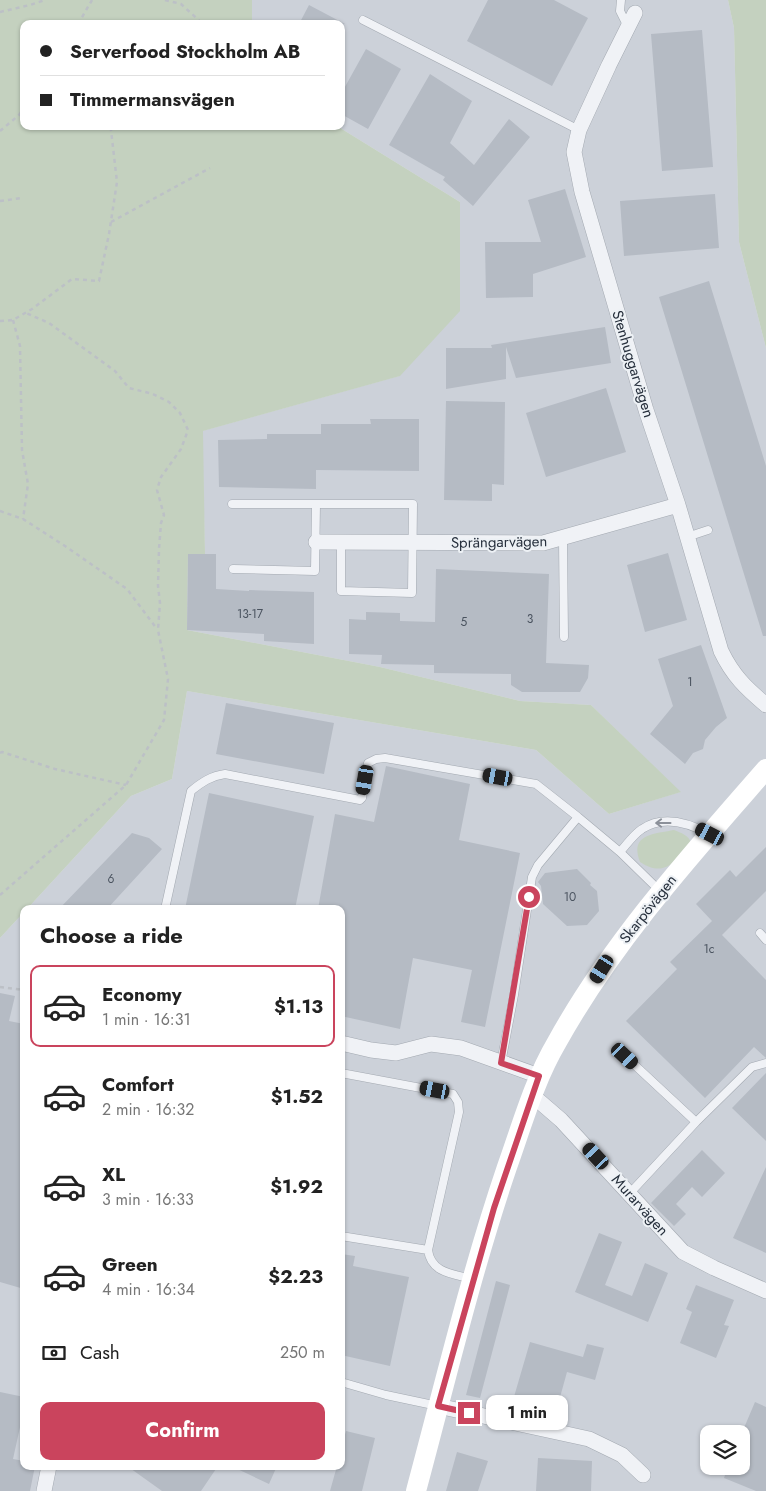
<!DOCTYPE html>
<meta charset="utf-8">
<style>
body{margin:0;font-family:Jost,sans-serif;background:#f2f2f2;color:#222;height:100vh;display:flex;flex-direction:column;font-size:19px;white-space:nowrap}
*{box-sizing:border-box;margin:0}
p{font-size:16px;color:#767676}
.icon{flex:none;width:28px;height:28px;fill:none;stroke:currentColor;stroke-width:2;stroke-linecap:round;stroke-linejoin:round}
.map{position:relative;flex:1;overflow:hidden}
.drawer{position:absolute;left:20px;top:905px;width:325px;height:565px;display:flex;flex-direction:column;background:#fff;border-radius:10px;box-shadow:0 1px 4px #0004}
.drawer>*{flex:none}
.banner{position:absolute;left:20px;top:20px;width:325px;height:110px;border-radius:10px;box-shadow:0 1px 4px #0004;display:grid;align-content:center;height:110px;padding:0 20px;background:#fff}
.controls{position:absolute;left:700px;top:1425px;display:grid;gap:10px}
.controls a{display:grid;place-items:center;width:50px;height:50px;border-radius:10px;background:#fff;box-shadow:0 1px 4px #0004;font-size:25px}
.end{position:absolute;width:22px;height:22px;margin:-11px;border:6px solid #ca445d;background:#fff;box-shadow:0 0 0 2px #fff}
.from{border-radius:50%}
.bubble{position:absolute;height:35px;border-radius:10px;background:#fff;box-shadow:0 1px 4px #0004;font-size:16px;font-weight:700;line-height:35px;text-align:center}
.car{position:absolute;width:15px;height:30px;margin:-15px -8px;border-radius:6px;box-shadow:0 0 4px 1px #0007;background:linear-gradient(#222 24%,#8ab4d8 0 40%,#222 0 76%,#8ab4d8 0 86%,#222 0)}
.banner b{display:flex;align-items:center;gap:18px;height:48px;font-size:19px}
.banner b+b{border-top:1px solid #e0e0e0}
.banner i{width:12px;height:12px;background:#222}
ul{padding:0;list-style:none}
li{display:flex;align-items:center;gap:15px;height:82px;margin:0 10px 8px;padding:0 10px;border:2px solid transparent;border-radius:10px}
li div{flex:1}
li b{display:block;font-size:19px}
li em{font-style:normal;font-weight:700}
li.current{border-color:#ca445d}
li>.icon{width:45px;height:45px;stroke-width:1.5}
h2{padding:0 20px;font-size:22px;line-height:60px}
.pay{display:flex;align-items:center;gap:12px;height:55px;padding:0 20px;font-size:19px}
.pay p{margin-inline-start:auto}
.cta{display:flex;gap:10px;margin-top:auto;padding:10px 20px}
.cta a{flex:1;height:58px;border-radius:10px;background:#ca445d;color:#fff;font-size:20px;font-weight:700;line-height:58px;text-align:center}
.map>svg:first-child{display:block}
</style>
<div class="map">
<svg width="766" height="1491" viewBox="0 0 766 1491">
<rect width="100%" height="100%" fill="#dee2e7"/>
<path fill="#ccd1d9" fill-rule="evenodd" d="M252,0h476l6,28 5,214 27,106v1143h-766v-553l24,-26v554h317v-557h-314l104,-113 41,-17 15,-88 349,59 73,64 71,-22 -89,-87 -71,-4 -140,-34 -193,-37 1,-76h17l-3,-123 197,-55 61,-174 -123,-76h4v-102h-89zM709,1434h32v32h-32z"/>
<path fill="#c4d1bf" d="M0,0h252v24h-228v102h313l123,76v109l-60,65 -197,55 2,123 -17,1 -1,75 193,37 140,34 71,4 90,87 -72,22 -73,-64 -349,-59 -15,88 -41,17 -104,113h-3v3l-24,26z
M728,0h38v348l-27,-106 -5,-214z
M674,830c7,3 15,5 17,13 -15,19 -27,35 -51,19 -11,-28 14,-28 34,-32z"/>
<path fill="#b5bbc4" d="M488,0h66l34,18 -36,68 -85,-45z
M309,5l36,19h-46z
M702,30l11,137 -51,4 -11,-137z
M366,49l35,20 -33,60 -27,-15v-20z
M430,74l42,27 -22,42 24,22 35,-46 21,18 -57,69 -30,-26 2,-3 -56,-32z
M565,189l21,68 -53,17v23l-47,1 -1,-56h56l-13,-42z
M715,194l4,54 -95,8 -4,-55z
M709,281l57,185v170h-3l-104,-339z
M605,327l6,36 -95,15 -10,-31v32l-60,10v-41h46l-1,-3z
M606,388l20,64 -80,25 -20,-64z
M446,401l59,1 -1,83 -12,-1v17l-48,-1z
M370,419h49v52l-103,-1v19l-97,-2 -1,-47 49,-1v-5h54v-10h50z
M668,553l19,67 -42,12 -18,-67z
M188,554h28v35l33,2v-1l65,2v52l-50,-3v-7l-77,-4z
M436,569l113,5 -3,89 43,2 -1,13 -8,14h-58l-11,-7v-11l-77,-1v-8l-53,-1 1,-9 -33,-1v-35l17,1v-8l34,1v8l35,1z
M701,645l26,73 -11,9 -11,13 -2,9 -10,4 -8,11 -35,-30 23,-28 -15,-47z
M226,703l108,20 -10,51 -108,-20z
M386,766l84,18 -11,56 61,13 -35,174 -24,-5 11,-52 -59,-12 -13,71 -59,-13v-107h-23l17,-95 39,8z
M209,793l105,23 -19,93h-110z
M132,833l17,5 13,11 -55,60h-48z
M766,847v44l-44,44 44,45v78l-12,-11 -49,51 -79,-77 51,-52 -7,-7 42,-41 -16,-17 34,-34 6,7z
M577,869l14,14 -1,2 7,6 2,20 -12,14 -20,1 -24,-22 -2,-18 -3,-4 7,-9z
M0,993l15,3 -6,25 15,3v265l-24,-7z
M766,1073v68l-34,-33z
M702,1150l23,23 -23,24 -10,-10 -16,17 10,10 -12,12 -23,-23z
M766,1167v86l-33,-15z
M599,1233l23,9 -17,43 27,11 13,-33 23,10 -20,49 -73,-30z
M341,1254l14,2 -2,10 56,11 -19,89 -49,-11z
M496,1281l14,4 -30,113 -14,-3z
M696,1285l38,15 -10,25 5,1 -13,32 -36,-15 12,-31 -6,-3z
M530,1342l53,15 4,-13 17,4 -9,32 -28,-8 -13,47 -43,-12z
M0,1392l24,5v12l-11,50 11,2v5h11l-5,25h-30z
M755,1402l11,5v84h-10l-32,-13 4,-12h13v-31z
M346,1431l29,7 -13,53h-32l7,-25h4v-17z
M457,1452l31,9 -10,30h-32z
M538,1458l54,3 -1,30h-55z
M127,1466h91l-17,25h-39z
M231,1466h46l-8,18z"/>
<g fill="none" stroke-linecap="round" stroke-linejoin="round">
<defs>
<path id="lane" d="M621,0l-1,11 8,16
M363,20l216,110
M232,504h84l-1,67 -82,-2
M316,504h97l-1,89 -71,-2v-49
M687,537l21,-7
M563,539l1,98
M620,852c7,-8 14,-18 22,-23 21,-14 47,-6 67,5
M165,909l26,-118c11,-9 20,-15 34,-17l135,26 2,-2 6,-35 8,-4 9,-1 151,26 42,33
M760,933l6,7
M625,1056l71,66
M501,1063l13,-68 18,-118 6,-12 40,-48 42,35 40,39
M341,1073l112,21 5,8 1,10 -31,138
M630,1193l66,-71 56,-55 14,-4
M341,1236l87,14c3,23 25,24 44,29
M341,1382l45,13 52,11"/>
<path id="street" d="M635,13l-26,52 -30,65 -5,22 8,40 64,218 32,95 43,146c12,25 25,37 45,54
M316,542l227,1 135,-38
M341,1043l30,7 25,3 35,-9 30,4 78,28
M532,1095l29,25 122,132 31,16 52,23
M438,1406l151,33 33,16 21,20
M44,1491l5,-25"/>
</defs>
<use href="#lane" stroke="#a3a9b1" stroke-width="9"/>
<use href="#street" stroke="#a3a9b1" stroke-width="16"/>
<path stroke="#bcc0c6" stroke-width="2.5" stroke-dasharray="4 4" stroke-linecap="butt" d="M165,0l16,4 22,20
M0,12l30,-7 15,-5
M78,24l14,-24
M0,131l19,-16 5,-7
M0,201l22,-3
M111,222l99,-54
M13,320l7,26 2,104 6,34 -5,35
M0,321l13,-1 19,-11 40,-30 27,2 10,-47 8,-52 -6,-52 3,-4
M0,511l23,8 42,27 62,43 30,40
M0,753l2,-1 53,17 71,16
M0,895l126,-110 38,-65 4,-41 -10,-49 2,-27 -2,-17 1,-37 2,-26 3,-8 -7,-25 4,-13 20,-28 7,-19 -8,-17 -11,-11 -16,-8 -24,-6 -14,-17 -66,-48 -23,-10
M0,987l24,3"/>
<use href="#lane" stroke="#f0f2f6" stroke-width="8"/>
<use href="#street" stroke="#f0f2f6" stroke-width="15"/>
<path stroke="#fff" stroke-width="20" d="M416,1491c29,-108 55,-218 91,-324 15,-42 27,-86 50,-125 56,-101 134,-187 209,-273"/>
</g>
<defs><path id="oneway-shaft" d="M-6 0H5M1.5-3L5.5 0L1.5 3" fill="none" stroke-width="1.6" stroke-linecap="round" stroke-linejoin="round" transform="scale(1.25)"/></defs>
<use stroke="#8c919a" href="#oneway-shaft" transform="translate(663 823) rotate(180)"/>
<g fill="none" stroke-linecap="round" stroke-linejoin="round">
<path stroke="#ca445d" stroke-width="6" d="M469,1413l-31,-7 56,-198 45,-132 -38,-13 28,-166"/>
</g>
<g text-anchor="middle" stroke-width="4" stroke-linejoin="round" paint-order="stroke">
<g font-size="12" fill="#4a535f">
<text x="250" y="618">13-17</text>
<text x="530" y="623">3</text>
<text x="464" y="626">5</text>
<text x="690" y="686">1</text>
<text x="111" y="883">6</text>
<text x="570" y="901">10</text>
<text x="709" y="953">1c</text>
</g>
<g font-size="15" fill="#27303d" stroke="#edf1f5">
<text transform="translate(633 364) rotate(73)" y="5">Stenhuggarvägen</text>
<text transform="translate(499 542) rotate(-1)" y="5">Sprängarvägen</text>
<text transform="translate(648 909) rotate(-52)" y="5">Skarpövägen</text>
<text transform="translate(640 1205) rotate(48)" y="5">Murarvägen</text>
</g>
</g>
</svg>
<div class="controls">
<a><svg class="icon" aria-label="layers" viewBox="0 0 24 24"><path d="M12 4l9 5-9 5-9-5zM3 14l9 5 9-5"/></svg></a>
</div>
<i class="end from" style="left:529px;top:897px"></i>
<i class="end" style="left:469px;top:1413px"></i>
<div class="bubble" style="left:486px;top:1395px;width:82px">1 min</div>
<i class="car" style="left:498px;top:777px;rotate:280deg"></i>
<i class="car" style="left:365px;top:780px;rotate:190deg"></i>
<i class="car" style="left:710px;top:834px;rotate:297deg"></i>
<i class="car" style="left:602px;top:969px;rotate:212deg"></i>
<i class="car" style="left:625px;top:1056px;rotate:133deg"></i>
<i class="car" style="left:435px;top:1090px;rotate:281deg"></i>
<i class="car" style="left:596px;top:1156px;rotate:317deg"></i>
<div class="banner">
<b><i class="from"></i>Serverfood Stockholm AB</b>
<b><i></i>Timmermansvägen</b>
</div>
<section class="drawer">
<h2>Choose a ride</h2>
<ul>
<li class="current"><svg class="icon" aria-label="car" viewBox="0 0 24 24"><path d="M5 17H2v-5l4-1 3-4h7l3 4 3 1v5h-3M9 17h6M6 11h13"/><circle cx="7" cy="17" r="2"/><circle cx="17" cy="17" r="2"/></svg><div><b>Economy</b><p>1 min · 16:31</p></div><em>$1.13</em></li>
<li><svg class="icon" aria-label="car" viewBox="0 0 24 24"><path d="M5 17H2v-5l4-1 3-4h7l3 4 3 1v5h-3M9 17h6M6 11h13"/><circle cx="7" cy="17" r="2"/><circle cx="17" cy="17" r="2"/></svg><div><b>Comfort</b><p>2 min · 16:32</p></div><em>$1.52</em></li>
<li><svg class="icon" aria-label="car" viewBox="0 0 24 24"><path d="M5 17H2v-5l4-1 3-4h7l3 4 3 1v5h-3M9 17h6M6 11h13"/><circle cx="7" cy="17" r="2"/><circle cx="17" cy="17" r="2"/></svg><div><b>XL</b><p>3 min · 16:33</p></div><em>$1.92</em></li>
<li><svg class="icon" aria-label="car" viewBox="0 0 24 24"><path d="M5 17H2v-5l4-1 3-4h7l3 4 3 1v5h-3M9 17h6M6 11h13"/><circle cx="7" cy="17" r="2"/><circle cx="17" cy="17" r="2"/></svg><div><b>Green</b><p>4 min · 16:34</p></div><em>$2.23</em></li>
</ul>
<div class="pay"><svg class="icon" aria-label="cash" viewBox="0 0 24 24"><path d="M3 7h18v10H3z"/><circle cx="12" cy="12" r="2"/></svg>Cash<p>250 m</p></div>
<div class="cta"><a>Confirm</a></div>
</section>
</div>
